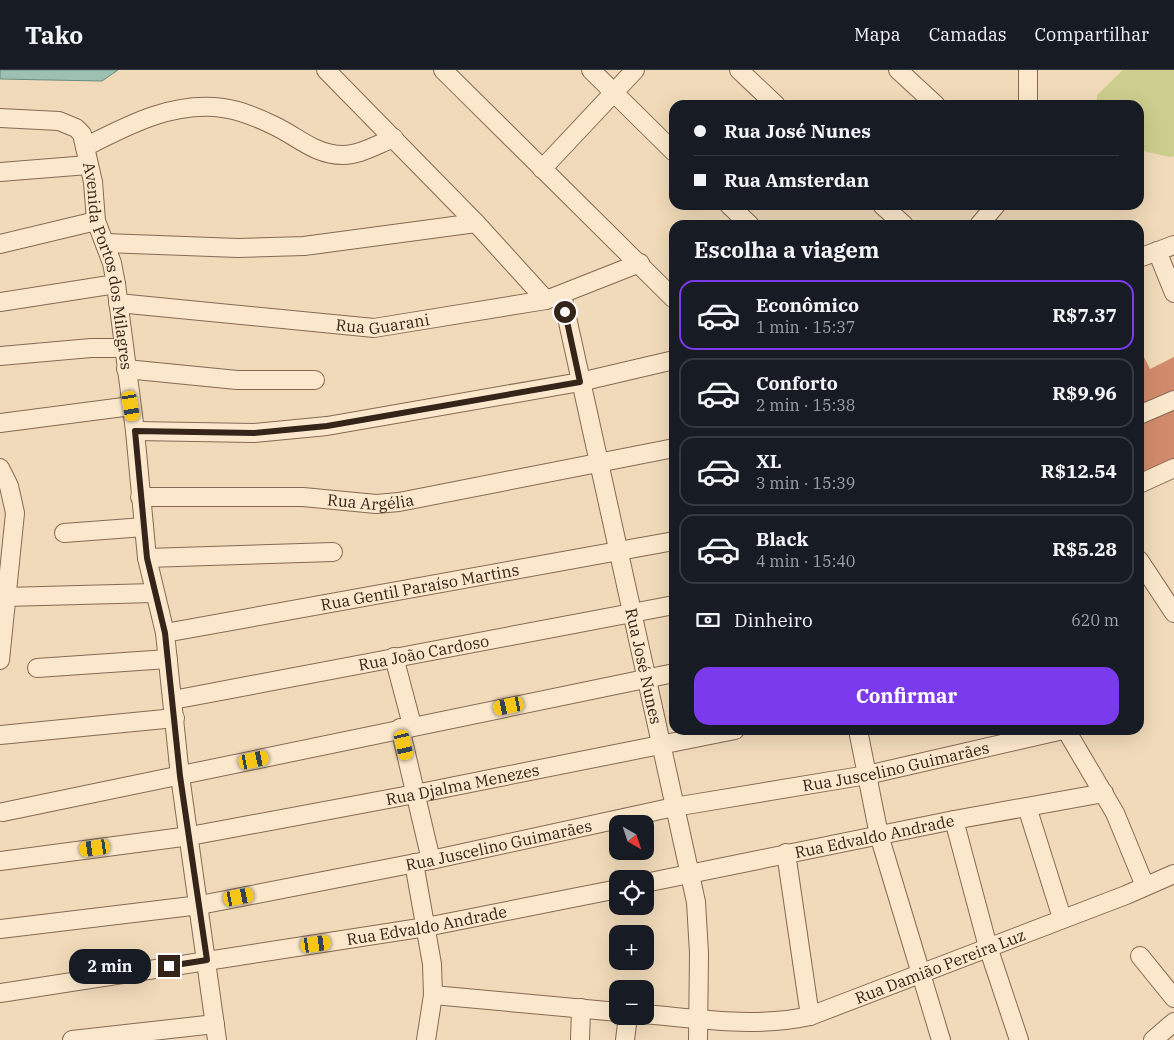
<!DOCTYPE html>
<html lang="pt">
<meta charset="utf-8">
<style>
body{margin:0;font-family:"IBM Plex Serif",serif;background:#20242c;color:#f1f3f6;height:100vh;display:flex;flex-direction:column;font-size:19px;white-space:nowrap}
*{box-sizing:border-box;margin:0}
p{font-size:16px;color:#9ea1a6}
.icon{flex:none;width:28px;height:28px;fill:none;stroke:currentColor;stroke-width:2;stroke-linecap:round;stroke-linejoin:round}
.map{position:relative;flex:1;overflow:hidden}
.side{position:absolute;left:669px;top:150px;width:475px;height:515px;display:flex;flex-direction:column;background:#171b24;border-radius:15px;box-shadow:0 5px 20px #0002}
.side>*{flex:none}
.banner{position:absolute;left:669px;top:30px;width:475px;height:110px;border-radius:15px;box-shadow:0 5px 20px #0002;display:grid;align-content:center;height:110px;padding:0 25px;background:#171b24}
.needle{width:32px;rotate:141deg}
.controls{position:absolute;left:609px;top:745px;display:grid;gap:10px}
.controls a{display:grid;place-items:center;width:45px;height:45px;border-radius:10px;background:#171b24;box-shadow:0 5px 20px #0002;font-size:25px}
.end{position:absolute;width:22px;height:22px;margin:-11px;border:6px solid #352419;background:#fff;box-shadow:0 0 0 2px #fff}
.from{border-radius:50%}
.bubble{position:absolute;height:35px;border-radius:15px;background:#171b24;box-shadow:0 5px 20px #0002;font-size:16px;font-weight:700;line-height:35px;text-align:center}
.car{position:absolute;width:15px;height:30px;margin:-15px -8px;border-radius:6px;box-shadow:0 0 4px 1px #0007;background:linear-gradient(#f5c518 24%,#345 0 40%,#f5c518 0 76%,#345 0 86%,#f5c518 0)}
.banner b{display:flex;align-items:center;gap:18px;height:48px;font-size:19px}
.banner b+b{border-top:1px solid #363941}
.banner i{width:12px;height:12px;background:#f1f3f6}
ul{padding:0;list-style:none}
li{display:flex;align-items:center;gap:15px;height:70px;margin:0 10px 8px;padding:0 15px;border:2px solid #363941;border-radius:15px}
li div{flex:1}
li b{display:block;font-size:19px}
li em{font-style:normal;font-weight:700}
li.active{border-color:#7c3aed}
li>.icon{width:45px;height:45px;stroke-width:1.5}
h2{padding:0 25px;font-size:22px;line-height:60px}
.pay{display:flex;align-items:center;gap:12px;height:55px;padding:0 25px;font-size:19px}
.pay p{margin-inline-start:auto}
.button{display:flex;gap:10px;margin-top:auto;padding:10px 25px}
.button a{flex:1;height:58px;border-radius:15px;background:#7c3aed;color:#fff;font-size:20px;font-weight:700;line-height:58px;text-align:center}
header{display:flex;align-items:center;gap:30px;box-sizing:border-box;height:70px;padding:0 25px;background:#171b24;border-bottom:1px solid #363941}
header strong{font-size:24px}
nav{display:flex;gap:28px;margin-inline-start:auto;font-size:18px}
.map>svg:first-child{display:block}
</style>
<header>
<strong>Tako</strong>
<nav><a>Mapa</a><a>Camadas</a><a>Compartilhar</a></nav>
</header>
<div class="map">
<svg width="1174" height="970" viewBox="0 0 1174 970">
<rect width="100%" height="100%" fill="#f0dab9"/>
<path fill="#cdce8d" d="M1123,0h51v86l-5,1 -30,-7v-45h-42v-10z"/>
<path fill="#9ec0b2" stroke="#668d7f" d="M0,0h118l-16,11 -102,-2z"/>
<path fill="#d18b6c" d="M1140,279l10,20 24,-12v112l-35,15z"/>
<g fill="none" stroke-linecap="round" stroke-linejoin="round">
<defs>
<g id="minor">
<path d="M326,0l150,153 70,77"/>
<path d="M443,0l231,229"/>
<path d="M591,0l83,82"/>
<path d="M739,0l37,35"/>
<path d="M898,0l38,35"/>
<path d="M1028,0v35"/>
<path id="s1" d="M0,48l59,3 17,7 6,6 11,48 3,39 16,42 4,21 19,147 12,127 18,75 15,143 37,264"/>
<path d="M85,77c43,-22 88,-46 138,-39 17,2 38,11 54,19 22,11 39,28 66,28 17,0 35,-11 51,-17"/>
<path d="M542,99l93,-99"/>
<path d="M0,102l88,-7"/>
<path d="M729,135l21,20"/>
<path d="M882,135l22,20"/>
<path d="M979,155l17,-20"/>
<path d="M105,173l133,5 66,-2 172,-23"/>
<path d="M0,174l96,-23"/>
<path d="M1157,181l17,42"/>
<path d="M1139,188l35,-13"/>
<path id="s2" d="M562,225l134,607 3,51 -1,87"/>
<path d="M0,232l116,-18"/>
<path id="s3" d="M118,233l256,25 172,-28 94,-37"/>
<path d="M0,286l91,-8h32"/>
<path d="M126,299l111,11h78"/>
<path d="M1139,345l35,-15"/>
<path d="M0,353l131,-17"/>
<path d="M135,361l119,2 73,-7 253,-44 94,-22"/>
<path d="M0,398l9,18 6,27 -15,147"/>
<path d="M1139,414l35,-16"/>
<path id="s4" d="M140,427h163l73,7 23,-2 275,-54"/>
<path d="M64,463l80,-6"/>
<path d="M147,488l186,-6"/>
<path d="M1139,490l35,53"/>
<path d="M5,527l149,-4"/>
<path id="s5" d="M165,563l509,-92"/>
<path d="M394,587l18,68"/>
<path d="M37,598l131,-9"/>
<path id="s6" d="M173,630l501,-95"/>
<path d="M400,658l31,132"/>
<path d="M858,660l21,105 62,205"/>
<path d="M1066,660l49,83 30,73"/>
<path d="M0,665l175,-17"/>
<path d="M1027,737l35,111"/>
<path d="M3,742l671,-139"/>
<path d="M954,750l34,127 31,93"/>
<path d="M786,783l24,163"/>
<path id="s7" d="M0,791l190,-25 225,-42 320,-64"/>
<path d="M414,793l18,101 1,31 -7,45"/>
<path id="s8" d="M645,813l309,-63 150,-27"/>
<path id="s9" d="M0,859l200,-24 231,-45 243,-53 193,-32 196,-45"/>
<path d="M1140,886l34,42"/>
<path id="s10" d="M0,923l426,-66 192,-38"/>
<path d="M433,925l185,17"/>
<path id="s11" d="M645,944c53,5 112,14 165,2l316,-121 48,-21"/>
<path d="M72,970l143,-16"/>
<path d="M580,970l1,-32"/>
<path d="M625,970l3,-24"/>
<path d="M1153,970l21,-18"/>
</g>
</defs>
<use href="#minor" stroke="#876953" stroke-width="20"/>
<use href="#minor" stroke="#fbe8cc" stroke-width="18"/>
</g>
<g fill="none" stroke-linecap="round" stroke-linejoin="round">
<path stroke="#352419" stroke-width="6" d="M169,896l38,-6 -27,-184 -15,-143 -18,-75 -12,-127 119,2 73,-7 253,-44 -15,-70"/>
</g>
<g text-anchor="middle" stroke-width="4.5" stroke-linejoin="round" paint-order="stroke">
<g font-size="16" fill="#352419" stroke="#f7e5c9">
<text dy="6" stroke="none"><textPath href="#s1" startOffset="221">Avenida Portos dos Milagres</textPath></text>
<text dy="6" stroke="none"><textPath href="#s3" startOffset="266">Rua Guarani</textPath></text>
<text dy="6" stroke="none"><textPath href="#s4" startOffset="231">Rua Argélia</textPath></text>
<text dy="6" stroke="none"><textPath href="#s5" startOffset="259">Rua Gentil Paraíso Martins</textPath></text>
<text dy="6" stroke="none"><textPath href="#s6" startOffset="255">Rua João Cardoso</textPath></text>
<text dy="6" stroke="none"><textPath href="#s2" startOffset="380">Rua José Nunes</textPath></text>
<text dy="6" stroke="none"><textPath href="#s9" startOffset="911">Rua Juscelino Guimarães</textPath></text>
<text dy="6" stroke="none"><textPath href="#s7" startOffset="469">Rua Djalma Menezes</textPath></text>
<text dy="6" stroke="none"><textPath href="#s8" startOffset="234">Rua Edvaldo Andrade</textPath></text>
<text dy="6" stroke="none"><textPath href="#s9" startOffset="506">Rua Juscelino Guimarães</textPath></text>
<text dy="6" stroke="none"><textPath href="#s10" startOffset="432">Rua Edvaldo Andrade</textPath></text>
<text dy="6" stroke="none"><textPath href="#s11" startOffset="305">Rua Damião Pereira Luz</textPath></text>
</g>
</g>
</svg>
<div class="controls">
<a><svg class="needle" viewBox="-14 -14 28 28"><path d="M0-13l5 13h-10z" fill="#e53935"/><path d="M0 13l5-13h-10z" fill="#9ea1a6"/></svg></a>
<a><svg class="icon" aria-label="locate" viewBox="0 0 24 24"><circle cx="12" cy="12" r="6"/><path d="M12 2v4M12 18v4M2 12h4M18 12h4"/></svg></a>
<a>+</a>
<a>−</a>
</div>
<i class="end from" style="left:565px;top:242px"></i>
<i class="end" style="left:169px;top:896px"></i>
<div class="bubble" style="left:69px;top:879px;width:82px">2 min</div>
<i class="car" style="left:131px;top:336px;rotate:170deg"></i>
<i class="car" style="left:509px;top:636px;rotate:258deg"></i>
<i class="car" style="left:404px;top:675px;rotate:167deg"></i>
<i class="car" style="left:254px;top:690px;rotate:78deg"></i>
<i class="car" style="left:95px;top:778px;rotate:262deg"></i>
<i class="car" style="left:239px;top:827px;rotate:79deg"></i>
<i class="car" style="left:316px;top:874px;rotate:82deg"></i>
<div class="banner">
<b><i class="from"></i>Rua José Nunes</b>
<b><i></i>Rua Amsterdan</b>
</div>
<section class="side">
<h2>Escolha a viagem</h2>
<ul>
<li class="active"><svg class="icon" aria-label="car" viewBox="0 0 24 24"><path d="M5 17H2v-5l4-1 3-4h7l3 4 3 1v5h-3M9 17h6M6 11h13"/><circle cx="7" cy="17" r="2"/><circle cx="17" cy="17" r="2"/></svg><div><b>Econômico</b><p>1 min · 15:37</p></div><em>R$7.37</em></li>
<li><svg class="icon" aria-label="car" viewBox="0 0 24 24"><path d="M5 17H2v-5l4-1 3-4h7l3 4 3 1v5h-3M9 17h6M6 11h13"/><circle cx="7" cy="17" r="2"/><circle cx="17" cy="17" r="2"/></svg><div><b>Conforto</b><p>2 min · 15:38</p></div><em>R$9.96</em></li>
<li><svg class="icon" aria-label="car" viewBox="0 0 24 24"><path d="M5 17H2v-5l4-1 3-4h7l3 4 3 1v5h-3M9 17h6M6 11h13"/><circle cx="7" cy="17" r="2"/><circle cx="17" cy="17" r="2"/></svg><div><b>XL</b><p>3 min · 15:39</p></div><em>R$12.54</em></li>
<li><svg class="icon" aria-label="car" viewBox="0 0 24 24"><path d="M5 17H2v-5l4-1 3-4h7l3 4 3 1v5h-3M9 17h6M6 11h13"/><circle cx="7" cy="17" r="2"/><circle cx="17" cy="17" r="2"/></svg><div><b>Black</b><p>4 min · 15:40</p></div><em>R$5.28</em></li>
</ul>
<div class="pay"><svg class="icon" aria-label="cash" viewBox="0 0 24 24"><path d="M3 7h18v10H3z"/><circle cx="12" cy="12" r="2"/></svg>Dinheiro<p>620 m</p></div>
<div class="button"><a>Confirmar</a></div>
</section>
</div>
